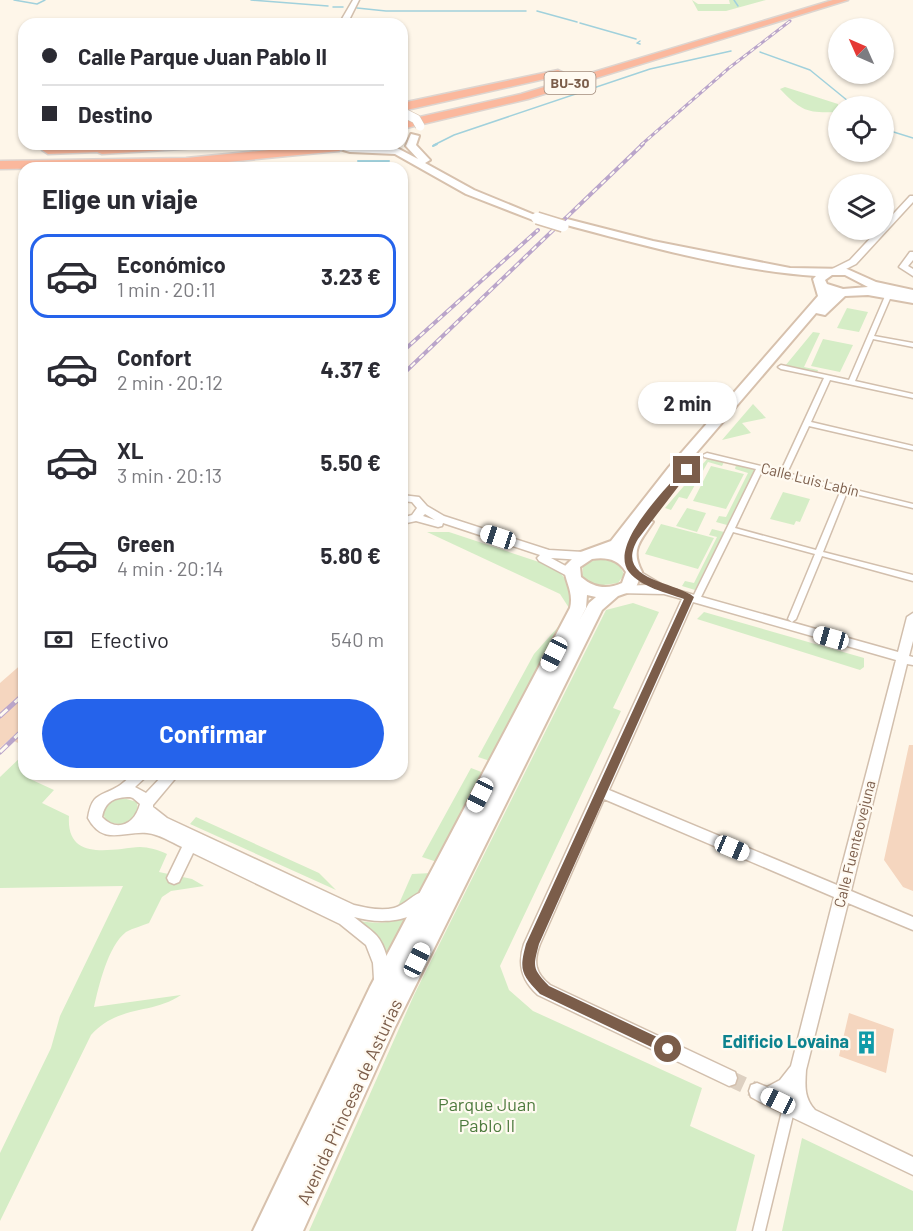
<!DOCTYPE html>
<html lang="es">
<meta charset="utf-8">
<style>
body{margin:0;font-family:Barlow,sans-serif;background:#f2f2f3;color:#2b2b33;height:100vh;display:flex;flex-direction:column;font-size:22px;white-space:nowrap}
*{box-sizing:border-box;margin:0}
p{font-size:20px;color:#7c7c81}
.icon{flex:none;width:33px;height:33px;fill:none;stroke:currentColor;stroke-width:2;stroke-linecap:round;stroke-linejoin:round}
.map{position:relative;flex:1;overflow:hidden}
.panel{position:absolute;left:18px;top:162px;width:390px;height:618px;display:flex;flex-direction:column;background:#fff;border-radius:18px;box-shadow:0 2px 4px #0004}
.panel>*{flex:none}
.banner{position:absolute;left:18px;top:18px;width:390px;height:132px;border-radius:18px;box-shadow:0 2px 4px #0004;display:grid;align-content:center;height:132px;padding:0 24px;background:#fff}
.needle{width:39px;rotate:315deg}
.fabs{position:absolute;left:828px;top:18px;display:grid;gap:12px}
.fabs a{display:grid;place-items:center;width:66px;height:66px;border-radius:50%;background:#fff;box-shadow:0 2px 4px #0004;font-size:30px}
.end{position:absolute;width:27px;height:27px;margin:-14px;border:8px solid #7b5d4a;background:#fff;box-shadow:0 0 0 3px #fff}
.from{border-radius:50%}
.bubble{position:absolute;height:42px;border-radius:21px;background:#fff;box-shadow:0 2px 4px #0004;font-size:20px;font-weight:700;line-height:42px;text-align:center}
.car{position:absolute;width:18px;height:36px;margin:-18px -9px;border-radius:8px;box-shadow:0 0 4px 2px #0007;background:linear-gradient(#fff 24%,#345 0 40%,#fff 0 76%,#345 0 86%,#fff 0)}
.banner b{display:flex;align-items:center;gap:21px;height:57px;font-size:22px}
.banner b+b{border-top:2px solid #e1e1e2}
.banner i{width:15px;height:15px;background:#2b2b33}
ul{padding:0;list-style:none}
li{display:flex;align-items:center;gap:18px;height:84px;margin:0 12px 9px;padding:0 12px;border:3px solid transparent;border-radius:18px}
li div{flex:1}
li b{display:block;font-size:22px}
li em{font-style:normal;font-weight:700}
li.active{border-color:#2563eb}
li>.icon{width:54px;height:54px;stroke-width:1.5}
h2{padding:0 24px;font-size:27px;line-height:72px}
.pay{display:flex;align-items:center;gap:15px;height:66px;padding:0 24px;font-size:22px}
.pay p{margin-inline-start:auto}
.cta{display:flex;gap:12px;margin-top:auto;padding:12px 24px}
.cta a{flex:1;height:69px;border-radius:36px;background:#2563eb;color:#fff;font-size:24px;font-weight:700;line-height:69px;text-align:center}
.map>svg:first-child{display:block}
</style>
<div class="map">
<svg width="913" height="1231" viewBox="0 0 913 1231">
<rect width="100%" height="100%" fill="#fef6e9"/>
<path fill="#d5edc6" d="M692,0l6,4h32l-1,-4h37l-40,11h-28z
M785,87l53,17v8c-30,1 -36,0 -58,-23z
M847,308l21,4 -9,20 -22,-4z
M813,332l7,1 -16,34 14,3 -1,3 -32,-7z
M823,339l30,6 -13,27 -29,-6z
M753,404l13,14 -24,5 9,10 -29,7z
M708,458l16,4 -2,4 -14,-4 -21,37 -8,-2 -8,13 -6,-2z
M736,465l19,5 -28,55 -11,-3 3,-6 7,1 22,-44 -13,-4z
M711,466l33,8 -18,35 -33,-8z
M783,492l27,7 -10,23 -4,-1 -2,4 -24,-6z
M687,508l19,5 -9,19 -21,-6z
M661,524l53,14 -16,31 -53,-15z
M712,529l12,3 -29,58 -13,-4 3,-5 9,2 23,-46 -8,-2z
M427,532h22l105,35c15,12 18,25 17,44l-11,-17z
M600,558c11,2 21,5 24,17l-6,8 -21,3 -15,-9 1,-12z
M633,603l26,9 -46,96 8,3 -121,255 9,24 24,21 169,77 -12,38 65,29 -19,76h-427l105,-236 192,-385z
M704,612l160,46v9l-4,3 -163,-51z
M566,618l-76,143 -12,-4 56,-103z
M24,754v20h10l-4,5 24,11 -12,13 27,13c-3,46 42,33 71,31 8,0 19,3 27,7l-8,18 33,7 12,7 -33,5 -9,6 -13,26c-7,3 -16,5 -23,9 -18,14 -27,53 -32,75l87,-12c-29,20 -62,9 -90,40l-91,186v-68l51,-105 9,-32 63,-130 -123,2v-111z
M471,768l13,5 -47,89 -15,-5z
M123,798l14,4 1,13 -14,10 -17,-3 -4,-8c2,-10 9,-15 20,-16z
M196,817l123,56 17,17 -146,-66z
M432,873l-17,23 -17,10 14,-32z
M408,917l-22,41 -15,-27 -11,-10c18,3 31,2 48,-4z
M802,1138l111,53v40h-131z"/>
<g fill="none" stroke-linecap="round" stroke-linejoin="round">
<path stroke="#a1d1dc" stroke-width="1.5" d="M14,0l23,4 8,-4
M251,0l77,6
M734,0l4,6
M333,7h10
M357,8l29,3h140
M537,11l40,11
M580,23l56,16
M640,41l-3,2 3,1
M760,52l50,18 38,31
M884,129l29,9
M434,145l20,-10 196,-66 81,-18"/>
<path stroke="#a1d1dc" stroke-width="2" d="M433,146l4,-2
M358,161h31"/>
</g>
<path fill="#f5d6bf" d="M24,662v84l-14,-7 -10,9v-65z
M909,745h4v146l-10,-4 -19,-27z
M849,1013l45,16 -8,44 -47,-17z"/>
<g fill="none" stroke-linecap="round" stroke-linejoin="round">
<path stroke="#ddd0c1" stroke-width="16" stroke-dasharray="16 8" stroke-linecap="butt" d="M729,1078l28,13"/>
<defs>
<path id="pedestrian" d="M889,292l3,2 -18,42 39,7v4l-40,-8 -18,42 58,13v4l-83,-18 -19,42 102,24v4l-104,-24 -22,47 126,31v4l-66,-16 -24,60 90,23v6l-91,-25 -26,63 -4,3 -4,-3 27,-65 -82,-22 -33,67 -1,2h-6l-1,-2 64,-130 -52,-12 -1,-2 4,-2 74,18 43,-93 -43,-9 -3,-2 3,-2 68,15 37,-86zM762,471l79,19 -25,60 -81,-22z
M789,1101l4,2 2,4 -30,124h-12l30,-124 2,-4z"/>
<path id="minor" d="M910,196h3v6l-57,62 -18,9h-6v-4l18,-9 28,-30h6v-6z
M910,252h3v8l-5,6 5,3v7l-14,-9z
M402,495l17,2 8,9 17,10 105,34 34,2 6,4 -6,4 -32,-2 24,13 2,3 -2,3 -4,1 -32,-17 -2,-3 3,-3 -97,-32 -1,3 -4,1 -22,-6 -14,3v-6l10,-3 5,-7 -5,-6 -10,-1zM425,514l10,6 -12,-4z
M634,568l32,19 232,65 9,-35 6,-4v28l-4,15 4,1v8l-6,-1 -56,227 62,26v13l-65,-27 -42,167c-1,16 -2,28 9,40l98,47v18l-153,-73 -9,-5 -2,-6 2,-6 6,-2 10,4 13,-7 11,-14 43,-169 -230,-98 -64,145c-7,18 -5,29 10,41l185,87 2,6 -2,6 -6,2 -191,-91c-16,-14 -21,-30 -14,-51l158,-345 -18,-5 -47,-1 -2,-3 6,-4 26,-1 -17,-10 -2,-3 2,-3zM693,602l203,58 -59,225 -228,-95z
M133,774h16l-14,13 11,6 18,-19h15l-26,31v2l14,11 187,87c13,3 27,6 40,3 13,-3 23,-20 35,-15l2,4c-13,27 -53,27 -77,20 7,6 15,11 22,18 9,9 17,37 12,49l-6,2 -6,-2 -2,-5 -1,-16 -7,-18 -26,-21 -147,-71 -14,29 -5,2 -5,-2 -2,-4 15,-31c-11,-5 -23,-13 -35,-14 -24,-2 -44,13 -59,-15 4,-25 12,-21 29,-31 6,-3 11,-9 16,-13zM130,797l3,1 7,6c-5,20 -23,29 -38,13 3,-16 13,-20 28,-20z"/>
<path id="tertiary" d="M353,0h6l-12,24h-8z"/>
<path id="secondary" d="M411,134l8,2 -3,9 14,15 -5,3 49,27 68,28 -9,2 -67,-26 -71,-40 -45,-2 -27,-8 74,4 21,11 -12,-13z
M567,219l86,22 137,27 57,1 29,13 37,8v13l-45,-8 -23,1 -20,19 -9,-2 -137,160 -34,44 8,5c-13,20 -23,27 -11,50l-7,18 -17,6 -16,14 -207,417 -92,204h-50l117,-244 200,-379c4,-16 -5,-26 -6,-41l14,-14 33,-12 58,-74 149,-171 -5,-17 3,-3c-81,-5 -174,-31 -253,-52v-4zM832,275h13l23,12 -25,2 -16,-5 -2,-4zM592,559c14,-2 26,0 34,13l-4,11c-15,7 -28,5 -41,-6l-1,-10zM587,595l9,2 -7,6 -10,18 7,-13z"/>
<path id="motorway" d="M833,0h15l-320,99 -126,30v-8l119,-27z
M558,70l6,3 -2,2 -160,36v-8z
M119,144l2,1 82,-1 -6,4 -95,6 -5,-2 -49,2 -6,-4 6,-4z
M331,144h11l3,3 -6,4 -153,15 -186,3v-8l186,-3z"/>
</defs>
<use href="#pedestrian" stroke="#d2bfad" stroke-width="3"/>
<use href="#minor" stroke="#d2bfad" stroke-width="3"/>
<use href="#tertiary" stroke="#d2bfad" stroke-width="3"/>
<use href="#secondary" stroke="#d7c1ad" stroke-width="4"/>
<use href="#motorway" stroke="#ddd5d0" stroke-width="3"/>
<use href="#pedestrian" fill="#fff" fill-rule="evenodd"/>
<use href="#minor" fill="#fff" fill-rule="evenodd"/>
<use href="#tertiary" fill="#fff" fill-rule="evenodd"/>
<use href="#secondary" fill="#fff" fill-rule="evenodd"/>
<use href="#motorway" fill="#fbb89d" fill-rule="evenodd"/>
<defs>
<path id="rail-far2" d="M641,145l88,-77 61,-47"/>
<path id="rail-far1" d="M402,352l136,-122
M402,375l241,-231"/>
<path id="rail" d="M0,716l24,-22
M0,752l24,-23"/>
</defs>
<use href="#rail-far2" stroke="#baa5ca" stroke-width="3"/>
<use href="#rail-far1" stroke="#baa5ca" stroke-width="4"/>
<use href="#rail" stroke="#baa5ca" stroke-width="5"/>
<use href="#rail-far2" stroke="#fffaf1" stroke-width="1.5" stroke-dasharray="4.5" stroke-linecap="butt"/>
<use href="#rail-far1" stroke="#fffaf1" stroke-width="2" stroke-dasharray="6" stroke-linecap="butt"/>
<use href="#rail" stroke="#fffaf1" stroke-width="3" stroke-dasharray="10" stroke-linecap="butt"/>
<defs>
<path id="secondary-bridge-far1" d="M402,112l14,7 4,7"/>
<path id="secondary-bridge" d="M537,218l26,8"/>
</defs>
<use href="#secondary-bridge-far1" stroke="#d7c1ad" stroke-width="10" stroke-linecap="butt"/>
<use href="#secondary-bridge" stroke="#d7c1ad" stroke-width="14" stroke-linecap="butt"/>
<use href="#secondary-bridge-far1" stroke="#fff" stroke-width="9"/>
<use href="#secondary-bridge" stroke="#fff" stroke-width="11"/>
</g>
<path fill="#7b5d4a" d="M684,468l7,2 -53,69c-25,42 37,42 56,58l-155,347c-6,23 -7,24 10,42l123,58 2,5 -6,6 -128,-61c-19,-20 -21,-24 -14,-50l158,-345c-17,-6 -43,-12 -55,-27 -21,-27 37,-83 55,-104z"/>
<defs>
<symbol id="building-bare" viewBox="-9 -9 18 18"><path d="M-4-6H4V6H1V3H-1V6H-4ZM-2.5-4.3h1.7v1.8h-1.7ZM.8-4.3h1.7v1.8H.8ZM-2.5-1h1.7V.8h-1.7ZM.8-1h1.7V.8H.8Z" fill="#0f9aa8" stroke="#fffaf1" stroke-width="2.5" paint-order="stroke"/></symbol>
</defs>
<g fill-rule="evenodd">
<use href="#building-bare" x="850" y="1026" width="33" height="33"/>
</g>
<g text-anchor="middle" stroke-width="4.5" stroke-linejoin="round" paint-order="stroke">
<rect fill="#fffaf1" stroke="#a38c7c" stroke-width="1.5" x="544.5" y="72" width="51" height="22" rx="4.5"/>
<g font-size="14" font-weight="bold" fill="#7b5d4a">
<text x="570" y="88">BU-30</text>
</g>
<g font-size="15" fill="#7b5d4a" stroke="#fffaf1">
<text transform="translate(810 480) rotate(14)" y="5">Calle Luis Labín</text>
<text transform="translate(855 844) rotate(-76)" y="5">Calle Fuenteovejuna</text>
</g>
<g font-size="18" font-weight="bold" fill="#0d838f" stroke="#fffaf1" text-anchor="end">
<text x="849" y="1048">Edificio Lovaina</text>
</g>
<g font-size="18" fill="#7b5d4a" stroke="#fffaf1">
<text transform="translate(350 1102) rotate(-65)" y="6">Avenida Princesa de Asturias</text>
</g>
<g font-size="18" fill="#4e7b3e" stroke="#fffaf1">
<text x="487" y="1111">Parque Juan<tspan x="487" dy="21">Pablo II</tspan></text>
</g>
</g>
</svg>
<div class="fabs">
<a><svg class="needle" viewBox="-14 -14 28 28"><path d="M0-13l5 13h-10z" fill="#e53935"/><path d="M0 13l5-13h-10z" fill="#7c7c81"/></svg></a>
<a><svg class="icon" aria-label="locate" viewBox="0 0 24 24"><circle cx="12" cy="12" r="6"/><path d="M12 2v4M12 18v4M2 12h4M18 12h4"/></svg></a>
<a><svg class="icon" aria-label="layers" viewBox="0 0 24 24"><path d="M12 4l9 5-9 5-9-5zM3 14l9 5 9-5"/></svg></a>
</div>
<i class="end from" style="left:668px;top:1049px"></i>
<i class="end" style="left:687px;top:470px"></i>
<div class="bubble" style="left:638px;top:382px;width:99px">2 min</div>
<i class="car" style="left:498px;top:537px;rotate:288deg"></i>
<i class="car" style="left:831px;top:638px;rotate:286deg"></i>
<i class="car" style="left:554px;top:654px;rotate:207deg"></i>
<i class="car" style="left:480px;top:795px;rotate:207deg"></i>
<i class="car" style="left:732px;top:848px;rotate:113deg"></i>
<i class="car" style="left:417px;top:960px;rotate:26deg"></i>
<i class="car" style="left:778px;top:1101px;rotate:296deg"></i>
<div class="banner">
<b><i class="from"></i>Calle Parque Juan Pablo II</b>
<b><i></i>Destino</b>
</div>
<section class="panel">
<h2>Elige un viaje</h2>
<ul>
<li class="active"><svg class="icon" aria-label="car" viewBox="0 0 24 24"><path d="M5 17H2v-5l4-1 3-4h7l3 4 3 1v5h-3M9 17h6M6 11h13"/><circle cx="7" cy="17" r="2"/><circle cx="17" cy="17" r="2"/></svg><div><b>Económico</b><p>1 min · 20:11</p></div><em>3.23 €</em></li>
<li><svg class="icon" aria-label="car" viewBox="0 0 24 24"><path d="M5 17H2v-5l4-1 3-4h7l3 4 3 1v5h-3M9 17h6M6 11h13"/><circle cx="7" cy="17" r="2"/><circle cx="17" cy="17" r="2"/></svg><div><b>Confort</b><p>2 min · 20:12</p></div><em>4.37 €</em></li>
<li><svg class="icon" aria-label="car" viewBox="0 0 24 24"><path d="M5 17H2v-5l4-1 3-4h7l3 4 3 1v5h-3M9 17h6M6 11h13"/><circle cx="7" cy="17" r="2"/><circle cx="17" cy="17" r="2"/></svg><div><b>XL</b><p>3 min · 20:13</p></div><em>5.50 €</em></li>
<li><svg class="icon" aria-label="car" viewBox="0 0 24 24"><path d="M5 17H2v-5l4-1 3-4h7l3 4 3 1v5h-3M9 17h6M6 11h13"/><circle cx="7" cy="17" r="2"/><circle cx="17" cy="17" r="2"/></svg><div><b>Green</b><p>4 min · 20:14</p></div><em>5.80 €</em></li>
</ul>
<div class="pay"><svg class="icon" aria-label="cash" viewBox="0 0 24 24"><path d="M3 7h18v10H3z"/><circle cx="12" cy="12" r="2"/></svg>Efectivo<p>540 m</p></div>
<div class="cta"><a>Confirmar</a></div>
</section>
</div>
